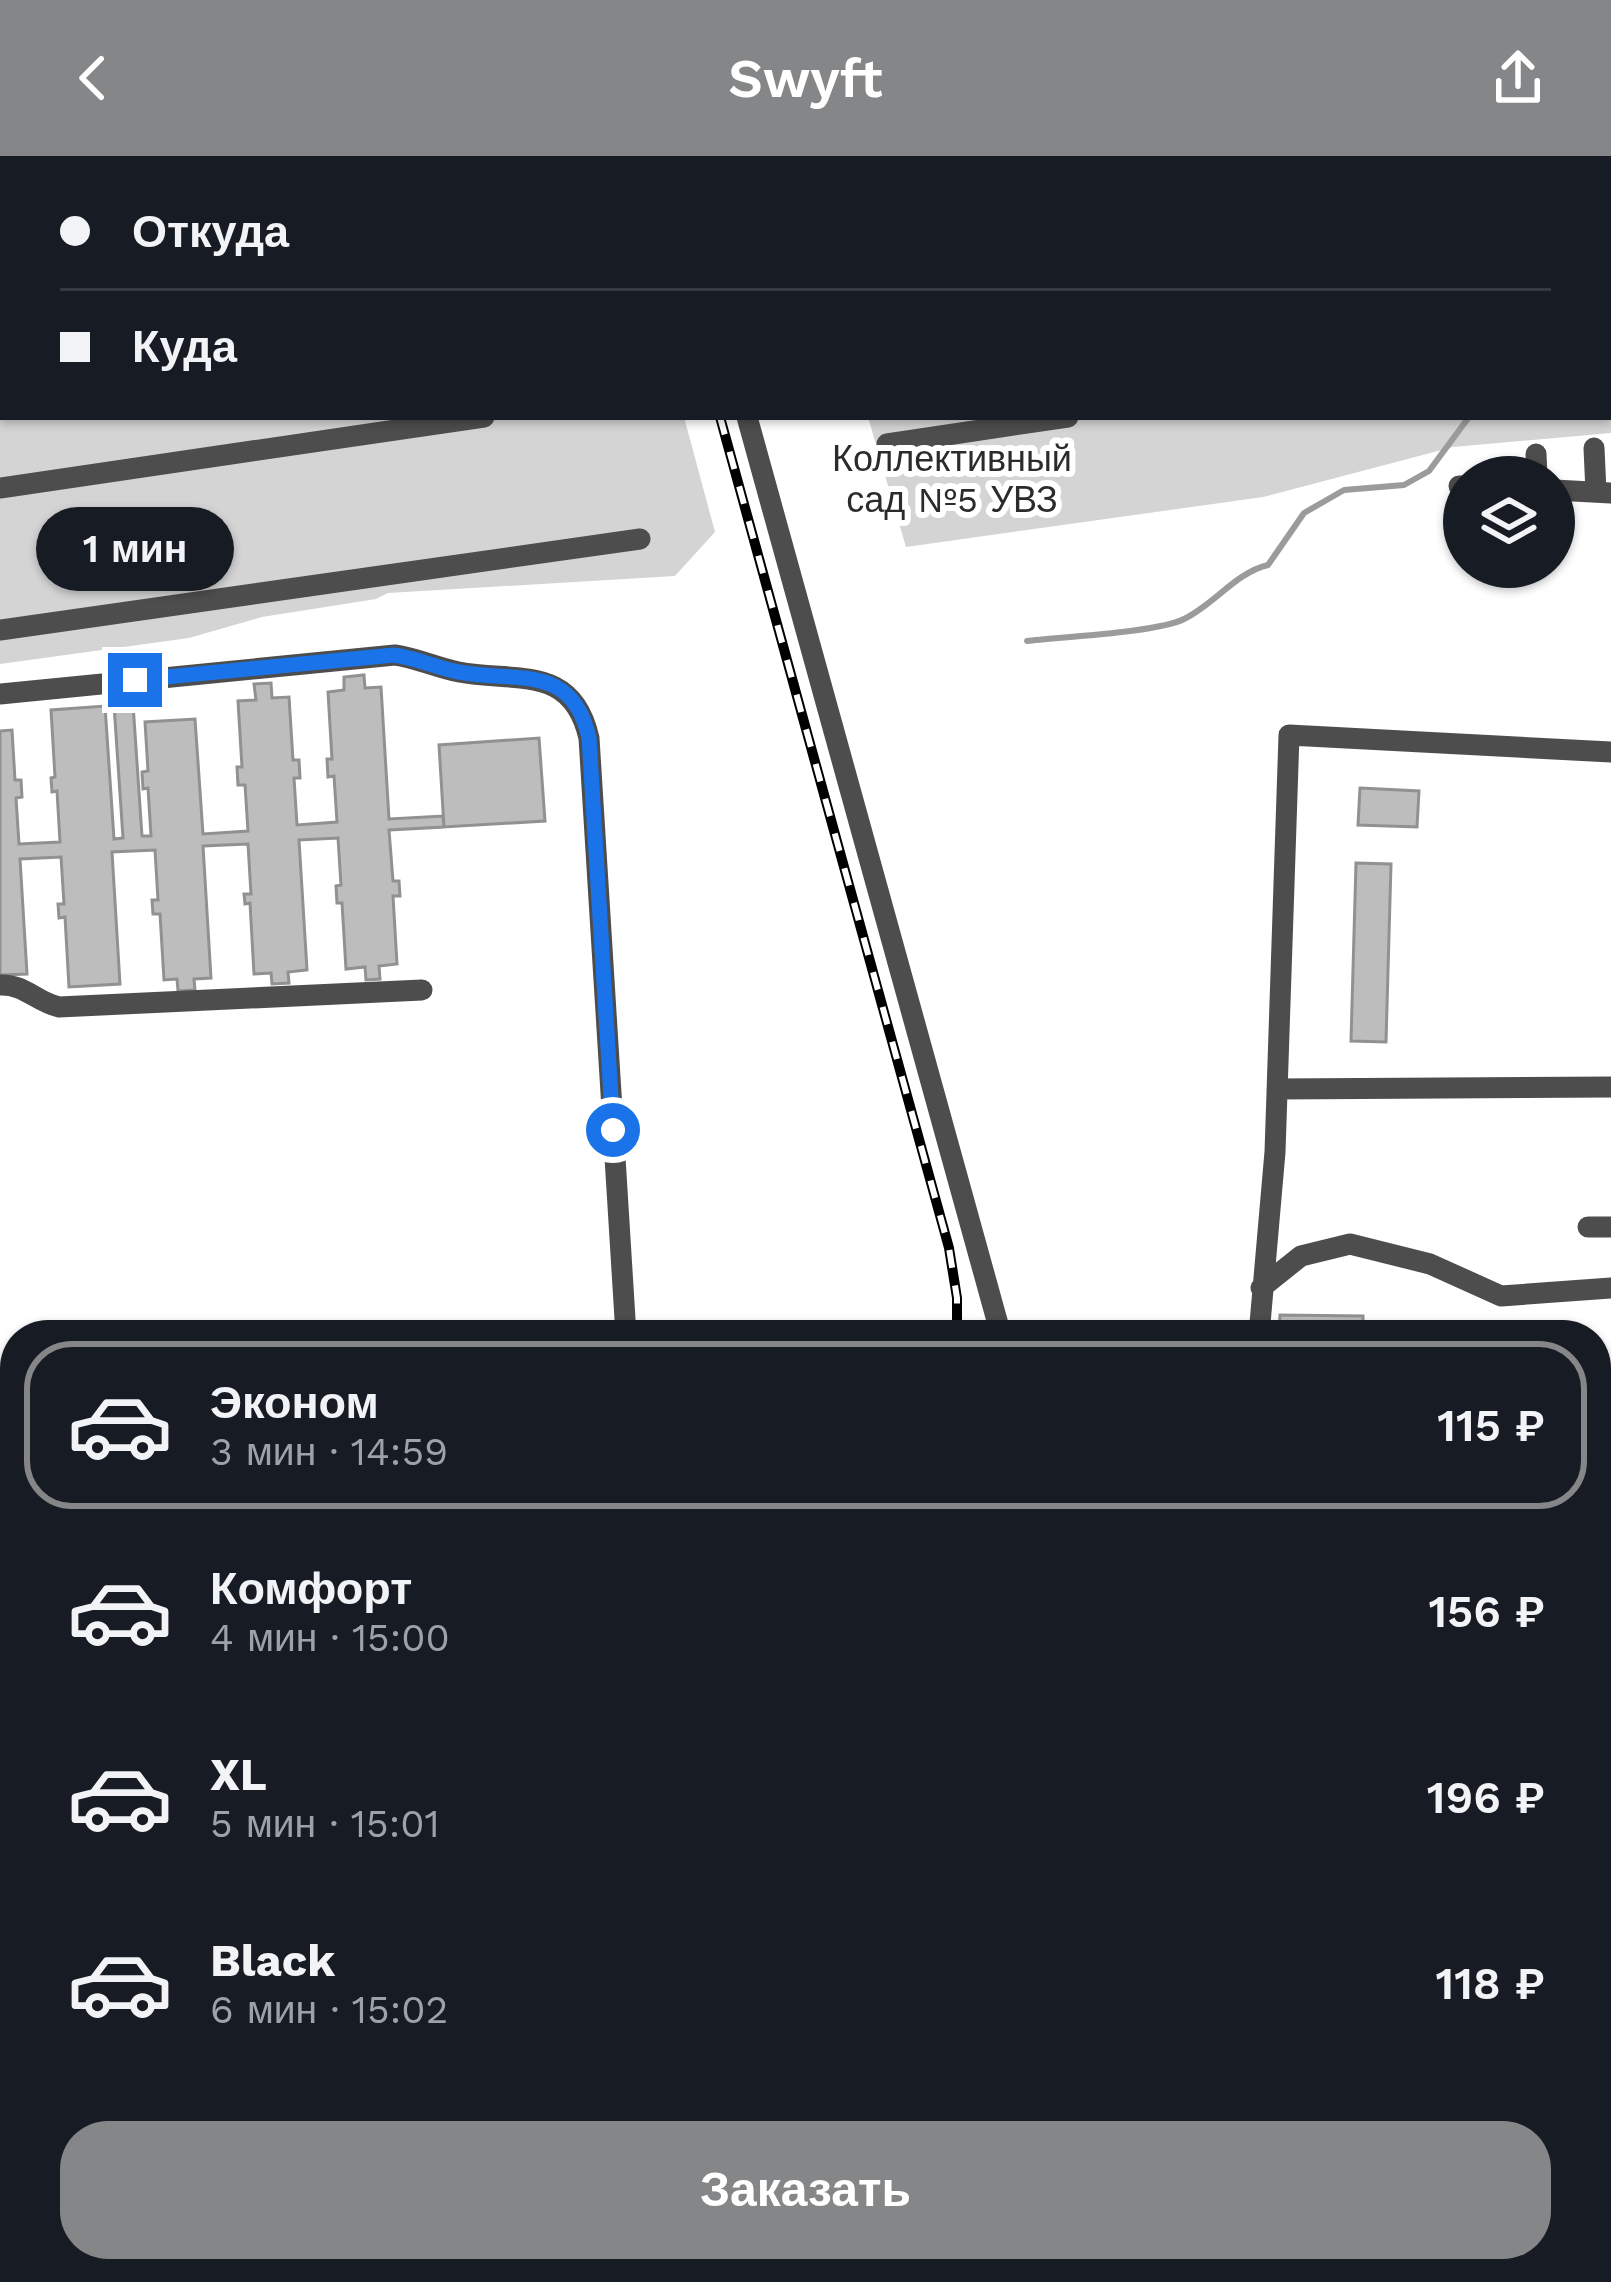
<!DOCTYPE html>
<html lang="ru">
<meta charset="utf-8">
<style>
body{margin:0;font-family:"Work Sans",sans-serif;background:#20242c;color:#f1f3f6;height:100vh;display:flex;flex-direction:column;font-size:45px;white-space:nowrap}
*{box-sizing:border-box;margin:0}
p{font-size:39px;color:#9ea1a6}
.icon{flex:none;width:66px;height:66px;fill:none;stroke:currentColor;stroke-width:2;stroke-linecap:round;stroke-linejoin:round}
.map{position:relative;flex:1;overflow:hidden}
.drawer{position:absolute;left:0px;top:1164px;width:1611px;height:963px;display:flex;flex-direction:column;background:#171b24;border-radius:48px 48px 0 0;box-shadow:0 3px 9px #0004}
.drawer>*{flex:none}
.banner{position:absolute;left:0px;top:0px;width:1611px;height:264px;box-shadow:0 3px 9px #0004;display:grid;align-content:center;height:264px;padding:0 60px;background:#171b24}
.fabs{position:absolute;left:1443px;top:300px;display:grid;gap:24px}
.fabs a{display:grid;place-items:center;width:132px;height:132px;border-radius:50%;background:#171b24;box-shadow:0 3px 9px #0004;font-size:60px}
.end{position:absolute;width:54px;height:54px;margin:-27px;border:15px solid #1a73e8;background:#fff;box-shadow:0 0 0 6px #fff}
.from{border-radius:50%}
.bubble{position:absolute;height:84px;border-radius:42px;background:#171b24;box-shadow:0 3px 9px #0004;font-size:39px;font-weight:600;line-height:84px;text-align:center}
.banner b{display:flex;align-items:center;gap:42px;height:114px;font-size:45px}
.banner b+b{border-top:3px solid #363941}
.banner i{width:30px;height:30px;background:#f1f3f6}
ul{padding:21px 0 0;list-style:none}
li{display:flex;align-items:center;gap:36px;height:168px;margin:0 24px 18px;padding:0 36px;border:6px solid transparent;border-radius:48px}
li div{flex:1}
li b{display:block;font-size:45px}
li em{font-style:normal;font-weight:600}
li.selected{border-color:#858687}
li>.icon{width:108px;height:108px;stroke-width:1.5}
.cta{display:flex;gap:24px;margin-top:auto;padding:24px 60px}
.cta a{flex:1;height:138px;border-radius:48px;background:#858687;color:#fff;font-size:48px;font-weight:600;line-height:138px;text-align:center}
header{display:flex;justify-content:space-between;align-items:center;height:156px;padding:0 60px;background:#858687;color:#fff;font-size:54px;font-weight:600}
.map>svg:first-child{display:block}
</style>
<header><svg class="icon" aria-label="back" viewBox="0 0 24 24"><path d="M15 5l-7 7 7 7"/></svg>Swyft<svg class="icon" aria-label="share" viewBox="0 0 24 24"><path d="M12 15V3M7 8l5-5 5 5M5 13v7h14v-7"/></svg></header>
<div class="map">
<svg width="1611" height="2126" viewBox="0 0 1611 2126">
<rect width="100%" height="100%" fill="#fff"/>
<path fill="#d4d4d4" d="M0,0h614v3h-611v258h681l31,115 -40,44 -287,17 -12,6 -114,18 -73,21 -189,26z
M790,0h821v277l-158,14 -190,50 -357,50 -38,-130h740v-258z"/>
<g fill="none" stroke-linecap="round" stroke-linejoin="round">
<path stroke="#9b9b9b" stroke-width="6" d="M1608,132l3,-4
M1027,485c33,-4 133,-9 157,-22 31,-15 51,-46 84,-54l36,-52 40,-23 60,-5 25,-14 40,-54"/>
</g>
<path fill="#bdbdbd" stroke="#919191" stroke-width="3" d="M364,519l1,13 16,-1 8,132 54,-3 1,11 -55,3 4,51h6l1,15h-7l4,68 -18,2 1,13 -14,1 -1,-13 -19,2 -4,-66h-5l-1,-17 5,-1 -3,-47 -39,2 8,130 -19,2 1,11 -17,1 -1,-11 -17,1 -4,-71 -5,1 -1,-10h7l-3,-50 -45,2 8,132 -17,1 1,11 -17,1 -1,-12 -13,1 -4,-66h-7l-1,-14h6l-3,-50 -43,2 8,132 -51,3 -4,-70 -6,1 -1,-14h6l-3,-47 -41,2 7,115 -27,1v-244l12,-1 3,50h6l1,17 -6,1 3,46 41,-2 -3,-51 -5,1 -1,-14 4,-1 -4,-67 54,-4 9,133 9,-1 -9,-133 19,-1 9,132h9l-3,-48 -5,1 -1,-17 6,-1 -3,-49 50,-3 8,115 45,-3 -3,-46h-7l-1,-18h5l-4,-66 18,-1 -2,-16 17,-1 1,15 17,-1 4,63h6l1,18h-6l3,47 40,-3 -3,-46 -6,1 -1,-18h5l-4,-67 16,-2v-13z
M539,582l6,83 -101,6 -5,-82z
M1360,632l59,3 -2,36 -59,-2z
M1356,707l35,1 -5,178 -35,-1z
M1280,1159l83,1v19h-84z
M1611,1445v108l-6,4 -9,-15v-88z
M1611,1614v68l-15,-24v-34z
M0,1797h15v297h-15z"/>
<g fill="none" stroke-linecap="round" stroke-linejoin="round">
<path stroke="#4d4d4d" stroke-width="21" d="M567,0l1,3
M675,0l1,3
M1199,0l1,3
M435,3l21,-3
M1470,3l19,-3
M0,67h3
M1608,188h3
M0,201h3
M747,261l254,918
M887,288l181,-27
M1594,292l2,44
M1536,298l1,23
M1459,330h5
M0,332l484,-71
M1554,334l57,3
M0,474l640,-91
M0,538l395,-39c22,3 42,13 64,17 56,11 113,-9 130,66l37,597
M0,829c25,-1 36,17 59,22l363,-17
M1277,933l334,-2
M1588,1071h23
M1261,1132l40,-32 49,-12 80,20 71,32 110,-8
M1259,1179l16,-183 14,-417 322,17
M0,1685h15
M1275,2112l14,14
M1014,2126l14,-14
M1224,2126l14,-14"/>
<path stroke="#000" stroke-width="30" d="M0,1424l15,1
M1596,1961l15,15"/>
<defs>
<path id="rail" d="M648,0l1,3
M720,261l229,831 8,50v37
M0,1497h15
M0,1745h15
M0,1904l15,1
M0,1995h15
M0,2041h15"/>
</defs>
<use href="#rail" stroke="#000" stroke-width="10"/>
<use href="#rail" stroke="#fff" stroke-width="6" stroke-dasharray="18" stroke-linecap="butt"/>
</g>
<g fill="none" stroke-linecap="round" stroke-linejoin="round">
<path stroke="#1a73e8" stroke-width="15" d="M135,524l259,-25c23,3 43,13 65,17 57,11 113,-10 130,66l24,392"/>
</g>
<g text-anchor="middle" stroke-width="12" stroke-linejoin="round" paint-order="stroke">
<g font-size="36" fill="#2b2b2b" stroke="#fff">
<text x="952" y="315">Коллективный<tspan x="952" dy="41">сад №5 УВЗ</tspan></text>
</g>
</g>
</svg>
<div class="fabs">
<a><svg class="icon" aria-label="layers" viewBox="0 0 24 24"><path d="M12 4l9 5-9 5-9-5zM3 14l9 5 9-5"/></svg></a>
</div>
<i class="end from" style="left:613px;top:974px"></i>
<i class="end" style="left:135px;top:524px"></i>
<div class="bubble" style="left:36px;top:351px;width:198px">1 мин</div>
<div class="banner">
<b><i class="from"></i>Откуда</b>
<b><i></i>Куда</b>
</div>
<section class="drawer">
<ul>
<li class="selected"><svg class="icon" aria-label="car" viewBox="0 0 24 24"><path d="M5 17H2v-5l4-1 3-4h7l3 4 3 1v5h-3M9 17h6M6 11h13"/><circle cx="7" cy="17" r="2"/><circle cx="17" cy="17" r="2"/></svg><div><b>Эконом</b><p>3 мин · 14:59</p></div><em>115 ₽</em></li>
<li><svg class="icon" aria-label="car" viewBox="0 0 24 24"><path d="M5 17H2v-5l4-1 3-4h7l3 4 3 1v5h-3M9 17h6M6 11h13"/><circle cx="7" cy="17" r="2"/><circle cx="17" cy="17" r="2"/></svg><div><b>Комфорт</b><p>4 мин · 15:00</p></div><em>156 ₽</em></li>
<li><svg class="icon" aria-label="car" viewBox="0 0 24 24"><path d="M5 17H2v-5l4-1 3-4h7l3 4 3 1v5h-3M9 17h6M6 11h13"/><circle cx="7" cy="17" r="2"/><circle cx="17" cy="17" r="2"/></svg><div><b>XL</b><p>5 мин · 15:01</p></div><em>196 ₽</em></li>
<li><svg class="icon" aria-label="car" viewBox="0 0 24 24"><path d="M5 17H2v-5l4-1 3-4h7l3 4 3 1v5h-3M9 17h6M6 11h13"/><circle cx="7" cy="17" r="2"/><circle cx="17" cy="17" r="2"/></svg><div><b>Black</b><p>6 мин · 15:02</p></div><em>118 ₽</em></li>
</ul>
<div class="cta"><a>Заказать</a></div>
</section>
</div>
